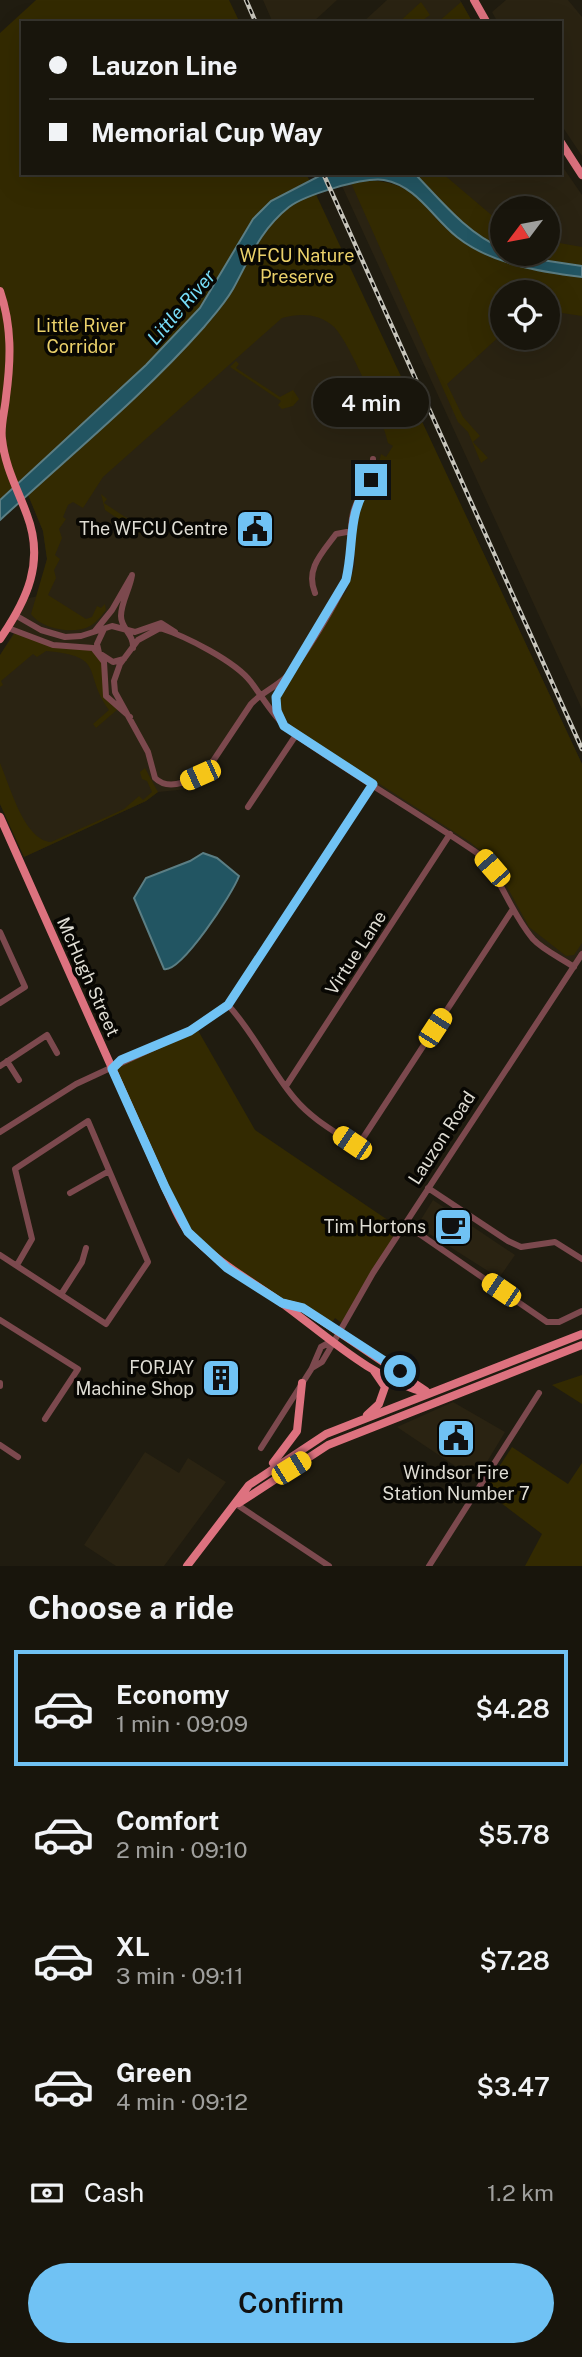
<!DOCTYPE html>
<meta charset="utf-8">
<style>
body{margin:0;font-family:"Public Sans",sans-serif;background:#25221a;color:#f1f3f6;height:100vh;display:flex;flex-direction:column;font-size:26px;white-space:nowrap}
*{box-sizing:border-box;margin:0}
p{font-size:23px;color:#9f9f9d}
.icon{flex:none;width:38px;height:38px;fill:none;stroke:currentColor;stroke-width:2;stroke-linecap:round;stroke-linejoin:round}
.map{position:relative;height:1566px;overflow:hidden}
.drawer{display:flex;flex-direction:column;background:#18150c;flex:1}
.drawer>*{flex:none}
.banner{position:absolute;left:21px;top:21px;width:541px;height:154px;border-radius:0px;box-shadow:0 7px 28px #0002,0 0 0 2px #36342d;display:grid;align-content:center;height:154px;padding:0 28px;background:#18150c}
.needle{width:46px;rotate:238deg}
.buttons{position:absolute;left:490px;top:196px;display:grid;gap:14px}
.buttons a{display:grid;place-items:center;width:70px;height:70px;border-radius:50%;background:#18150c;box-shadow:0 7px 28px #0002,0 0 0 2px #36342d;font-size:35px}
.end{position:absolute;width:32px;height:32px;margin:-16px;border:9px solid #70c2f4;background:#111;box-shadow:0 0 0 4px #111}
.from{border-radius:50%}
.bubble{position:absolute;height:49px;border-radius:24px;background:#18150c;box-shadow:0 7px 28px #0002,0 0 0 2px #36342d;font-size:23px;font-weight:600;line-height:49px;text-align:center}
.car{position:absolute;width:21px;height:42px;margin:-21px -10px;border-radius:9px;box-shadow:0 0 5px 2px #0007;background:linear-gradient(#f5c518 24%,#345 0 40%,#f5c518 0 76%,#345 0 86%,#f5c518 0)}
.banner b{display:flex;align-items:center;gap:24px;height:66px;font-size:26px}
.banner b+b{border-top:2px solid #36342d}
.banner i{width:18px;height:18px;background:#f1f3f6}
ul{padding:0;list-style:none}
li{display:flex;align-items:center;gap:21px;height:116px;margin:0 14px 10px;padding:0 14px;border:4px solid transparent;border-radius:0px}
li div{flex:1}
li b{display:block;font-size:26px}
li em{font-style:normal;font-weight:600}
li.selected{border-color:#70c2f4}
li>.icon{width:63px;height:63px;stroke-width:1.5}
h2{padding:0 28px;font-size:32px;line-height:84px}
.pay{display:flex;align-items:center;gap:18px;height:77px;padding:0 28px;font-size:26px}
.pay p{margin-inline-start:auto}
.action{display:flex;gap:14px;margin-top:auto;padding:14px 28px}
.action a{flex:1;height:80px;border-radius:42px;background:#70c2f4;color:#111;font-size:28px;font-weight:600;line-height:80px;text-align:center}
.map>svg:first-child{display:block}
</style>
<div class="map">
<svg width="582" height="1566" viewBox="0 0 582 1566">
<rect width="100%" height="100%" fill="#201c10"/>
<path fill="#2a2312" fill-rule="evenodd" d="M263,0h74l-25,23h-39z
M387,0h73l13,23h-111z
M506,0h62l14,17v139l-22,-33v-100h-62l-6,-11z
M560,163l22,32v71l-65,-12h31v-46h-46v40l-93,-75h151z
M360,180l99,59 79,33 44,5v432l-240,-523zM502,292h46v46h-46z
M316,196l266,568v190l-8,13 -39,-25 -55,-87 -185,-120 -36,-40 -47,74 -24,20 -30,3 -12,9 -122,56 -24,-53v-149l15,-24 -7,-3 17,-29 13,-3 9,-37 -4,-28 -15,-37z
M433,1200l82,55 -16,23 -82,-52z
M453,1402l52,30 -29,48 -79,-53z
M145,1452l34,21 9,-15 38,24 -62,84h-48l-32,-21z"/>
<path fill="#332a01" d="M36,0h193l11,23h-217v150h283l276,591v179l-8,12 -8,1 -37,-29 -36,-66 -23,-19 -176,-113c-11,-13 -18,-24 -12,-40l65,-99 8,-24v-47l20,-41 6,-24 5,3 7,-11 -5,-3c-3,-19 -41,-106 -55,-117 -15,-13 -33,-13 -51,-8l-179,159 -20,31 -10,-6 -5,3 -5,12 3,2 -7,10 3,9 -7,17 5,4 -6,11 2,8 -8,17 38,24 6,-2 5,-11 4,2 4,-4 1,6c-5,6 -9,12 -16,16 -16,9 -49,3 -59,-12l16,-55 -4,-28 -15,-36 -28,25v-487z
M421,2l9,13 -11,8h-21z
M461,2l12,21h-36z
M409,173h33l60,51v24c-34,-14 -60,-46 -85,-72z
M360,180c61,0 57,27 98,58 35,26 82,34 124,39v39l-20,-3 -14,4v-25h-46v42l-55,50 16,33 17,19 -7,6 15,16 -7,5 -13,-31 -10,-10 -107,-239z
M548,241l34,6v19l-24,-2 -41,-10h31z
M236,361l3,3 -3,4 44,29 13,-7 6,9 -6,7 -11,3 -4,-4 3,-4 -51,-34z
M101,494l6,5 -3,4 42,28 3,-4 5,3 -7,8 -42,-28z
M16,631l37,14 35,2 16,15 2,34 12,13 -22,19 -3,-4 16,-14c-27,-37 -2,-54 -63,-59l-9,6 -4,-3 -32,27 2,4 -3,2v-32z
M0,763c10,23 24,77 51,79l73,-33 15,-13 4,4 9,-8 -5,-11 -5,-2 -2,-7 5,-4 13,24 -12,9 -122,56 -24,-53z
M196,1027l59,103 146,99 -58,95 -8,-6 -5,8 -27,-18 -21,-5 -94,-71 -76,-163z
M582,1375v29l-30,-19z
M512,1447l56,37 14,-21v103h-57l17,-32 -58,-44z"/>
<path fill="#225562" stroke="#5b7e84" stroke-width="2" d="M325,173h84l8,3c25,26 51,58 85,72v6l80,12v11c-41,-5 -91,-13 -125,-40 -25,-20 -40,-51 -73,-57 -21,-3 -79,15 -95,27 -29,23 -39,51 -56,82 -8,14 -19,26 -29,38 -62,70 -135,129 -204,193v-20l146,-135 54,-57 53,-89 18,-18z
M203,853l14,5 22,18c-6,17 -58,97 -75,93l-30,-71 12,-20 44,-17z"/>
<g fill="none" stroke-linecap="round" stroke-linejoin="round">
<path stroke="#7c494e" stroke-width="6" d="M373,459c1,22 -15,33 -20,54 -5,21 0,43 -6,64 -6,20 -47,87 -62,101 -11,10 -24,15 -34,26l-42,63c-14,12 -39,26 -54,11l-7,-26 -33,-60 -1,-11 6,-17 18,-24 22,-12c25,8 75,33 91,54 14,19 25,39 45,53 60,42 124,79 184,120 22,25 31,58 53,84 10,11 28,19 41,28
M132,575c-2,14 -11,27 -11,41 0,13 13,18 12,32
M315,593c-10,-24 7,-40 21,-59l16,-3
M15,615l26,15 24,7 16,-1 31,-10 23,6 26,-9 14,9
M8,628l45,17 40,3 11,14 2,34 24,21
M104,629l-7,15 2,9 14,9 11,-3
M95,631l17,-21 19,-33
M280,718l-4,-21 9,-17
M248,807l48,-72
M0,932l25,55 -25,16
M228,1005c27,29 42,65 67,94 16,19 37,31 57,44l11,-5 150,-229
M7,1061l12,19
M0,1066l47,-31 10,18
M286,1086l164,-252
M0,1132l76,-48 114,-53 38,-26 145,-221
M428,1188l80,53 13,6 34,-5 27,17
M70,1193l39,-22
M405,1224l142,98h12l23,-11
M0,1255l106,69 42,-62 -60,-141 -73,48 17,70 -15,26
M62,1293l20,-31 4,-14
M0,1320l78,49 -33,50
M312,1368l10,-6 6,-10 45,-79 209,-319
M0,1383v3
M0,1445l18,12
M261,1448l51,-80 9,-21 11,-6
M236,1504l93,62
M429,1566l110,-173"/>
<path stroke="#dd727f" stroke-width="8" d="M474,0l13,23
M560,141l22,34
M0,291c12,35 11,69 6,106 -1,13 -6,29 -4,42 3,28 16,51 25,76 18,47 0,85 -27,124
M0,817l165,370c7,15 14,35 25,47 27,28 58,45 89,67 46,33 93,79 149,92
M284,1303l19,5 123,83
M367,1415l12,-11 6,-17 -11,-16
M273,1463l24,-32 5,-48
M239,1503l89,-58 254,-100
M187,1566l62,-81 77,-51 256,-100"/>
<defs>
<path id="rail" d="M246,0l10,23
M323,173l259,576"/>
</defs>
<use href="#rail" stroke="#c7c5bb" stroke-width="4.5"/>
<use href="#rail" stroke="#080703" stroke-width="2" stroke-dasharray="5" stroke-linecap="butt"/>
</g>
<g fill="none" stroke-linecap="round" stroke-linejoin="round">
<path stroke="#70c2f4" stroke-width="9" d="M371,480c-25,35 -16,61 -25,100l-70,117 1,14 7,15 89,58 -145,221 -38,26 -69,29 -9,9 53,118 23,45 39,36 55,35 21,5 97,63"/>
</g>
<defs>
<symbol id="civic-square" viewBox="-11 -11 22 22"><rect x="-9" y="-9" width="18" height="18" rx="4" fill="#70c2f4" stroke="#080703"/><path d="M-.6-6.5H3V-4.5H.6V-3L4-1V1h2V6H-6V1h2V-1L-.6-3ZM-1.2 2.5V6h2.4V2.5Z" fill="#111"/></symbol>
<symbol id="cafe-square" viewBox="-11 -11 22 22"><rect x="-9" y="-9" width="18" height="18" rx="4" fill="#70c2f4" stroke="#080703"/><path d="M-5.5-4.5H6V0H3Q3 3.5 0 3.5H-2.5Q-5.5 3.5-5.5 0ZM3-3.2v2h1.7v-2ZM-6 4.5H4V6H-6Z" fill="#111"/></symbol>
<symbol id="building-square" viewBox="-11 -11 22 22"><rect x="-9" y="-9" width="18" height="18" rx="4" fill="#70c2f4" stroke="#080703"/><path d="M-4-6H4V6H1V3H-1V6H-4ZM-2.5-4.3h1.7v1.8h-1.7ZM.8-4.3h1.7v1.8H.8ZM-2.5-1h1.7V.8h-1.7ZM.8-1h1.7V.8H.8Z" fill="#111"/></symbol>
</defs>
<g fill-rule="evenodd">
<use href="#civic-square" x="233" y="507" width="44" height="44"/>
<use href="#cafe-square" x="431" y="1205" width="44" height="44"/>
<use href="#building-square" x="199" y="1356" width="44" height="44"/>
<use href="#civic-square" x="434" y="1416" width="44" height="44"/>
</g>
<g text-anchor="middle" stroke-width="7" stroke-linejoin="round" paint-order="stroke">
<g font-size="18" fill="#ebd16a" stroke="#080703">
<text x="297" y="262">WFCU Nature<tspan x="297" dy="21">Preserve</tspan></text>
<text x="81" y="332">Little River<tspan x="81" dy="21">Corridor</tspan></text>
</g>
<g font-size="18" fill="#dfddd4" stroke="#080703" text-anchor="end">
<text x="228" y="535">The WFCU Centre</text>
<text x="426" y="1233">Tim Hortons</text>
<text x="194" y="1374">FORJAY<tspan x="194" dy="21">Machine Shop</tspan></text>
<text x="456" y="1479" text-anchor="middle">Windsor Fire<tspan x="456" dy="21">Station Number 7</tspan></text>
</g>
<g font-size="18" fill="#dfddd4" stroke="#080703">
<text transform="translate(356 953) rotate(-57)" y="6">Virtue Lane</text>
<text transform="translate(88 977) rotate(66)" y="6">McHugh Street</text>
<text transform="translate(442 1138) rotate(-57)" y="6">Lauzon Road</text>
</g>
<g font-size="19" font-style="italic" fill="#77dcf7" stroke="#080703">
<text transform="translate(181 307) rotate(-49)" y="7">Little River</text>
</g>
</g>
</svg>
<div class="buttons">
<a><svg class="needle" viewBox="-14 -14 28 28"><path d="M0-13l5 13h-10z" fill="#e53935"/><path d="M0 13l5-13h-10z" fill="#9f9f9d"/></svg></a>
<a><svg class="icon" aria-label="locate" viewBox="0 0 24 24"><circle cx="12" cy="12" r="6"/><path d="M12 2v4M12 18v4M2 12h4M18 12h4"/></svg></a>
</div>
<i class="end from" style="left:400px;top:1371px"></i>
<i class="end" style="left:371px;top:480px"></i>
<div class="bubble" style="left:313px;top:378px;width:116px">4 min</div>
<i class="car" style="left:200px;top:775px;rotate:246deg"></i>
<i class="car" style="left:492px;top:868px;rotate:319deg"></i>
<i class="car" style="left:435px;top:1028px;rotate:33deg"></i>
<i class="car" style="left:352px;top:1143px;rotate:304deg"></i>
<i class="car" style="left:501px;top:1290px;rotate:304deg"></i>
<i class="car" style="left:291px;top:1468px;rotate:58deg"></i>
<div class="banner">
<b><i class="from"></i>Lauzon Line</b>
<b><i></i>Memorial Cup Way</b>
</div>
</div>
<section class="drawer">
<h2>Choose a ride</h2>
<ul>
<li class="selected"><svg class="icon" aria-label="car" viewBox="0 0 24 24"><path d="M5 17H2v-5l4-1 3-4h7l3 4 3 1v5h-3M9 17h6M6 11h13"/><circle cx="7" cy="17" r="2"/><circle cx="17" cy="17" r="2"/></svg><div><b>Economy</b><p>1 min · 09:09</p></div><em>$4.28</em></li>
<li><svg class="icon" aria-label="car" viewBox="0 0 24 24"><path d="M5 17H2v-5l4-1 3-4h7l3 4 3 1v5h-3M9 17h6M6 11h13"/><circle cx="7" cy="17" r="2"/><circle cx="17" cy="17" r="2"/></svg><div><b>Comfort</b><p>2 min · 09:10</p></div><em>$5.78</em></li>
<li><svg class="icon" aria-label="car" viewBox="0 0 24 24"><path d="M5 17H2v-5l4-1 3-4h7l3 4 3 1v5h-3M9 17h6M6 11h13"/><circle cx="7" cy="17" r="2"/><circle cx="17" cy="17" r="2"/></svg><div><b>XL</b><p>3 min · 09:11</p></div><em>$7.28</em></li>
<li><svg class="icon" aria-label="car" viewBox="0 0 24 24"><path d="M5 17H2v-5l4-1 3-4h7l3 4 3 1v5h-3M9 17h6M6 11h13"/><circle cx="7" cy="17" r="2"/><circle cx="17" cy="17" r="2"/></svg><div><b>Green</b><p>4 min · 09:12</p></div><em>$3.47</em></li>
</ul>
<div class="pay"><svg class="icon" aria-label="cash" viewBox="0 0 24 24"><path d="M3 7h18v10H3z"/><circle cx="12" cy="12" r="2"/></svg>Cash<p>1.2 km</p></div>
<div class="action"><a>Confirm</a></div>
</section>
